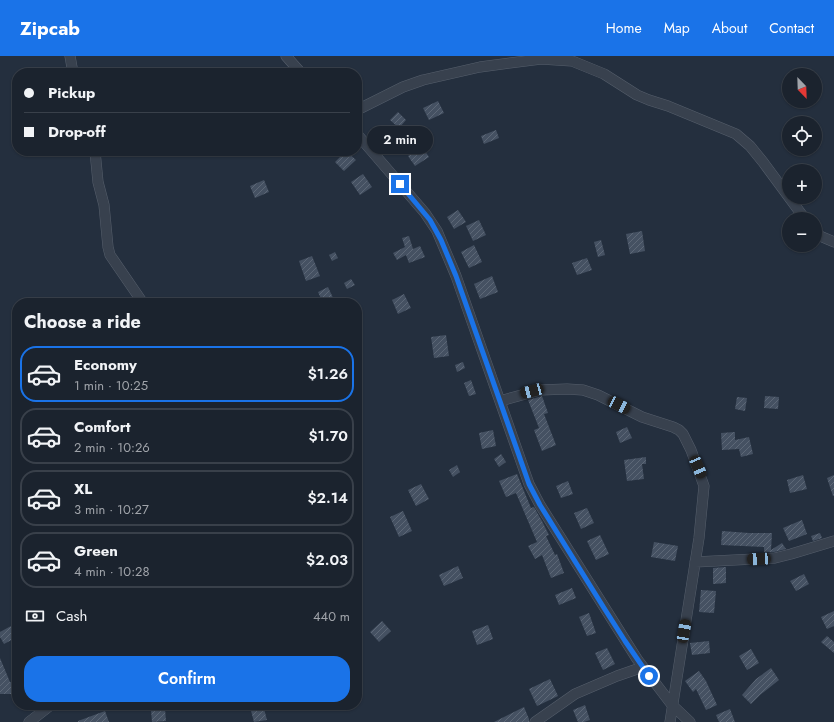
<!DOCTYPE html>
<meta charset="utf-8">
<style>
body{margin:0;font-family:Jost,sans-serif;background:#242b36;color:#f1f3f6;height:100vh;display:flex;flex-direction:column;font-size:15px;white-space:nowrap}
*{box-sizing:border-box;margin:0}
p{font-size:13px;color:#a0a4aa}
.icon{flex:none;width:22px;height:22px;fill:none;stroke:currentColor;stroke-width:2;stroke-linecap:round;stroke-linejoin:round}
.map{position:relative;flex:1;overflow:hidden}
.details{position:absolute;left:12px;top:242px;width:350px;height:412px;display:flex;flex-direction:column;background:#1b232e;border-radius:16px;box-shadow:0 1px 3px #0004,0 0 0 1px #39404a}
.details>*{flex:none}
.hud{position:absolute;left:12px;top:12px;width:350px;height:88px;border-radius:16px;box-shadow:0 1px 3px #0004,0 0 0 1px #39404a;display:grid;align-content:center;height:88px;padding:0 12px;background:#1b232e}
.needle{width:26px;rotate:157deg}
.controls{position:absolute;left:782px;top:12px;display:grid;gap:8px}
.controls a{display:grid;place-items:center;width:40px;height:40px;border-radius:50%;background:#1b232e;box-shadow:0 1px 3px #0004,0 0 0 1px #39404a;font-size:20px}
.end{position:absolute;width:18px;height:18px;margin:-9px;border:5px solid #1a73e8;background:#fff;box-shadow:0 0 0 2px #fff}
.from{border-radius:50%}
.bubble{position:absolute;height:28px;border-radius:14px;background:#1b232e;box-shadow:0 1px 3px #0004,0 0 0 1px #39404a;font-size:13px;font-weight:600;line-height:28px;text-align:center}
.car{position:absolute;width:12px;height:24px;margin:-12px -6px;border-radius:5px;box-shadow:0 0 3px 1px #0007;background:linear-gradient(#222 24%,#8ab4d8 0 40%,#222 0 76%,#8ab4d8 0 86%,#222 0)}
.hud b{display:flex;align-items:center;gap:14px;height:38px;font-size:15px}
.hud b+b{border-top:1px solid #39404a}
.hud i{width:10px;height:10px;background:#f1f3f6}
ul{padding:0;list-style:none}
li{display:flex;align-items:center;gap:12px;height:56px;margin:0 8px 6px;padding:0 4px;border:2px solid #39404a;border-radius:16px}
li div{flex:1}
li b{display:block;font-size:15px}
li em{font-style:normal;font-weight:600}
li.selected{border-color:#1a73e8}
li>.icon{width:36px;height:36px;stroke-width:1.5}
h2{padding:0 12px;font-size:18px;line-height:48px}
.pay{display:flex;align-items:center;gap:10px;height:44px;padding:0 12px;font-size:15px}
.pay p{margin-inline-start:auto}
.primary-button{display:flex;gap:8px;margin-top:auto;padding:8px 12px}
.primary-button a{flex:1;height:46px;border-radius:16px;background:#1a73e8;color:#fff;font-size:16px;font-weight:600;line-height:46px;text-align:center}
header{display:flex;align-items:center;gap:24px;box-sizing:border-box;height:56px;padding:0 20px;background:#1a73e8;color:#fff}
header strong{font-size:19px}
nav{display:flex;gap:22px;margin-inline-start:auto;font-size:14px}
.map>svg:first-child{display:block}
</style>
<header>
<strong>Zipcab</strong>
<nav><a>Home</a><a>Map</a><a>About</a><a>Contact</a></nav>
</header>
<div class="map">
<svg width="834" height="666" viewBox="0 0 834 666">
<defs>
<pattern id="building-hatch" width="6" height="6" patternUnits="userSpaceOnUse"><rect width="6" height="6" fill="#455162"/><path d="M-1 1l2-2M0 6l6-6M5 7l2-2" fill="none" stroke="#5d6877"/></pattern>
</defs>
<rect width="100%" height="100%" fill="#242f3e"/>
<path fill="url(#building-hatch)" d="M438,45l6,12 -15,7 -6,-12z
M398,56l8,8 -7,8 -9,-8z
M496,74l3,8 -15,6 -3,-8z
M422,91l7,10 -14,9 -7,-10z
M346,95l10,9 -12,11 -9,-9z
M363,118l9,13 -12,8 -9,-13z
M264,124l5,12 -14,6 -5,-12z
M458,154l8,12 -12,7 -7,-12z
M479,164l7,15 -13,6 -7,-15z
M642,175l3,20 -15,3 -4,-20z
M409,180l4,13 7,-3 5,11 -16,6 -3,-8 -9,5 -4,-7 12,-6 -3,-9z
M601,184l4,15 -7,2 -4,-15z
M474,189l8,17 -13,6 -8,-16z
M335,196l3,6 -6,3 -3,-6z
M312,200l8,20 -14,5 -7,-20z
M587,202l5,12 -15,5 -5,-12z
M492,220l6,16 -18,7 -6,-15z
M351,223l4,6 -8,4 -3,-6z
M328,231l6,13 -7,3h-4l-5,-11z
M404,238l7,14 -13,6 -6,-14z
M446,279l3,21 -15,2 -3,-21z
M463,306l2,6 -8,4 -2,-7z
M471,324l5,14 -7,2 -5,-13z
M542,340l6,17 -4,1 12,31 -14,6 -8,-21 5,-2 -11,-28z
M765,340l14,1 -1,12 -14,-1z
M737,341l10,1 -2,13 -10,-2z
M627,371l5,11 -12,5 -4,-11z
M493,374l3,16 -14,3 -3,-16z
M735,376v8l14,-3 4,17 -12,3 -2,-8 -17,1 -1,-17z
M501,398l5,8 -7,5 -5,-8z
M646,401v7h-4l2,15 -17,2 -3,-21z
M457,409l3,7 -7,5 -4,-7z
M517,418l14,34 3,-1 8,14 7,14 -3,1 9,19 2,-1 7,19 -13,5 -9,-23 -7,4 -7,-13 9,-4 -21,-49 -10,4 -7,-16z
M803,419l4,14 -17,4 -3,-13z
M834,419v21h-1l-6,-18z
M568,425l5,13 -12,4 -5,-12z
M421,428l8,15 -13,7 -8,-16z
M587,452l7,15 -13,6 -7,-16z
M403,455l9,20 -13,6 -9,-20z
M802,464l5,14 -18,7 -6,-13z
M722,475l27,2h23l-1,17 11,-7 4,6 -12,3h-10v-5l-43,-2z
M820,477l2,5 -9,3 -2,-5z
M600,479l9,19 -13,6 -9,-19z
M654,486l24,4 -3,15 -24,-4z
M458,510l5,12 -19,8 -5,-11z
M726,511v16l-13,1v-16z
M804,518l5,10 -13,7 -6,-10z
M572,532l4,10 -17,7 -4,-10z
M701,534l15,1 -2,22 -15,-1z
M834,555v15l-7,3 -6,-12z
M589,557l7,20 -9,3 -8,-19z
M382,565l9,10 -12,11 -9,-10z
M488,569l5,14 -16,6 -5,-14z
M11,570l6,11 -13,7 -4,-7v-5z
M827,580l7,6v11l-13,-11z
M709,585l1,12 -18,2 -2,-12z
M607,592l8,16 -12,6 -8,-17z
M751,593l8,14 -12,7 -8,-14z
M0,602l10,24h4l1,12h-15z
M771,612l8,12 -19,15 -9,9 -9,-9 14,-16z
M699,615l7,10 11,24 -11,5 -10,-21 -3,3 -8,-11z
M550,623l8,17 -21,10 -8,-17z
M259,649h4l4,15 -13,2 -4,-15z
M585,649l5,15 -6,2h-6l-5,-12z
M524,651l5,12v3h-35z
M165,653l1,12 -14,1 -1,-12z
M730,653l5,13h-16l-3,-7z
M105,655l4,11h-31v-1z"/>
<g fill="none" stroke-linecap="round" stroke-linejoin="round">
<defs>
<path id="street" d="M70,0l3,17
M286,0l15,17
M357,54l46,-23 20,-7 57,-13 61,-8 31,2 32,13 33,21 12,5 19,6 68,28 14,12 13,16 42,57
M357,78l68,79 12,18 19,45 73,208 11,21 97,154 35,46 18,17
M95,95l3,31 6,23 4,42 2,8 33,48
M815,175l5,5 14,6
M500,345l40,-11 27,-1 16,1 15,5 44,22 31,10 6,3 4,4 8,16 13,36 -5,52 -29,184
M695,506l80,-4 16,-4 43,-13
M29,666l22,-17
M535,666l40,-28 42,-18 26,-9"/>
</defs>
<use href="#street" stroke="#565f6c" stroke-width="11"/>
<use href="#street" stroke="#38414e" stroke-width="10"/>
</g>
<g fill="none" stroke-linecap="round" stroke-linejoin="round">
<path stroke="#1a73e8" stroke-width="5" d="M400,128l30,36 11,20 15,36 73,208 11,21 64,103 21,33 24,35"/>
</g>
</svg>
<div class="controls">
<a><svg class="needle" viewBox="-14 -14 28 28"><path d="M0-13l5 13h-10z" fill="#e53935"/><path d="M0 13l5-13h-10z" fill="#a0a4aa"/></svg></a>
<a><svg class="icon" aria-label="locate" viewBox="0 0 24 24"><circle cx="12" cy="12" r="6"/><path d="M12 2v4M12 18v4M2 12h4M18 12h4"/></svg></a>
<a>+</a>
<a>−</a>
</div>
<i class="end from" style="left:649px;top:620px"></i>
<i class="end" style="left:400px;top:128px"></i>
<div class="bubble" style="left:367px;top:70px;width:66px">2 min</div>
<i class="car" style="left:532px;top:335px;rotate:255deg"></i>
<i class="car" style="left:619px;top:349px;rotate:117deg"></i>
<i class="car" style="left:698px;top:411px;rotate:157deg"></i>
<i class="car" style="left:759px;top:503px;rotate:267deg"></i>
<i class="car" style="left:684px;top:575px;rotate:10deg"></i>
<div class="hud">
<b><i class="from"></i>Pickup</b>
<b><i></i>Drop-off</b>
</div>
<section class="details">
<h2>Choose a ride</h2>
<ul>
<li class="selected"><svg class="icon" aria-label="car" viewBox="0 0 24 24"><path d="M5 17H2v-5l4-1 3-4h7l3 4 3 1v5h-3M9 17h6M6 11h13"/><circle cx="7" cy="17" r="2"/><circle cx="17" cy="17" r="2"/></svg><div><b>Economy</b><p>1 min · 10:25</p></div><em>$1.26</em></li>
<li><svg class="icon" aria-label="car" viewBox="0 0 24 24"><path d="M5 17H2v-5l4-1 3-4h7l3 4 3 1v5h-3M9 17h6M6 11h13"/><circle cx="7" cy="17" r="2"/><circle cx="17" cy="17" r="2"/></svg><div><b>Comfort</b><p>2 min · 10:26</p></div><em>$1.70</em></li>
<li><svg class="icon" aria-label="car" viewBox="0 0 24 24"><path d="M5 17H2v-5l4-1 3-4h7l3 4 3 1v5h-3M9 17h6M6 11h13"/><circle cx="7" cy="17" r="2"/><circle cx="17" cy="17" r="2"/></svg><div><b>XL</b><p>3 min · 10:27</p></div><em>$2.14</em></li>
<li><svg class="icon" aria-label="car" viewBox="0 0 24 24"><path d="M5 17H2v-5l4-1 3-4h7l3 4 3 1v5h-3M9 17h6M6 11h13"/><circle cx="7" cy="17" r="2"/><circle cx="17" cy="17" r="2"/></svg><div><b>Green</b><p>4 min · 10:28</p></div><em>$2.03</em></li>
</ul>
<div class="pay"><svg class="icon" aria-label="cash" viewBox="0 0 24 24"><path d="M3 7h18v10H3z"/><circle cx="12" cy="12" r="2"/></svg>Cash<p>440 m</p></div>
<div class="primary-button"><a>Confirm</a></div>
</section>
</div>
